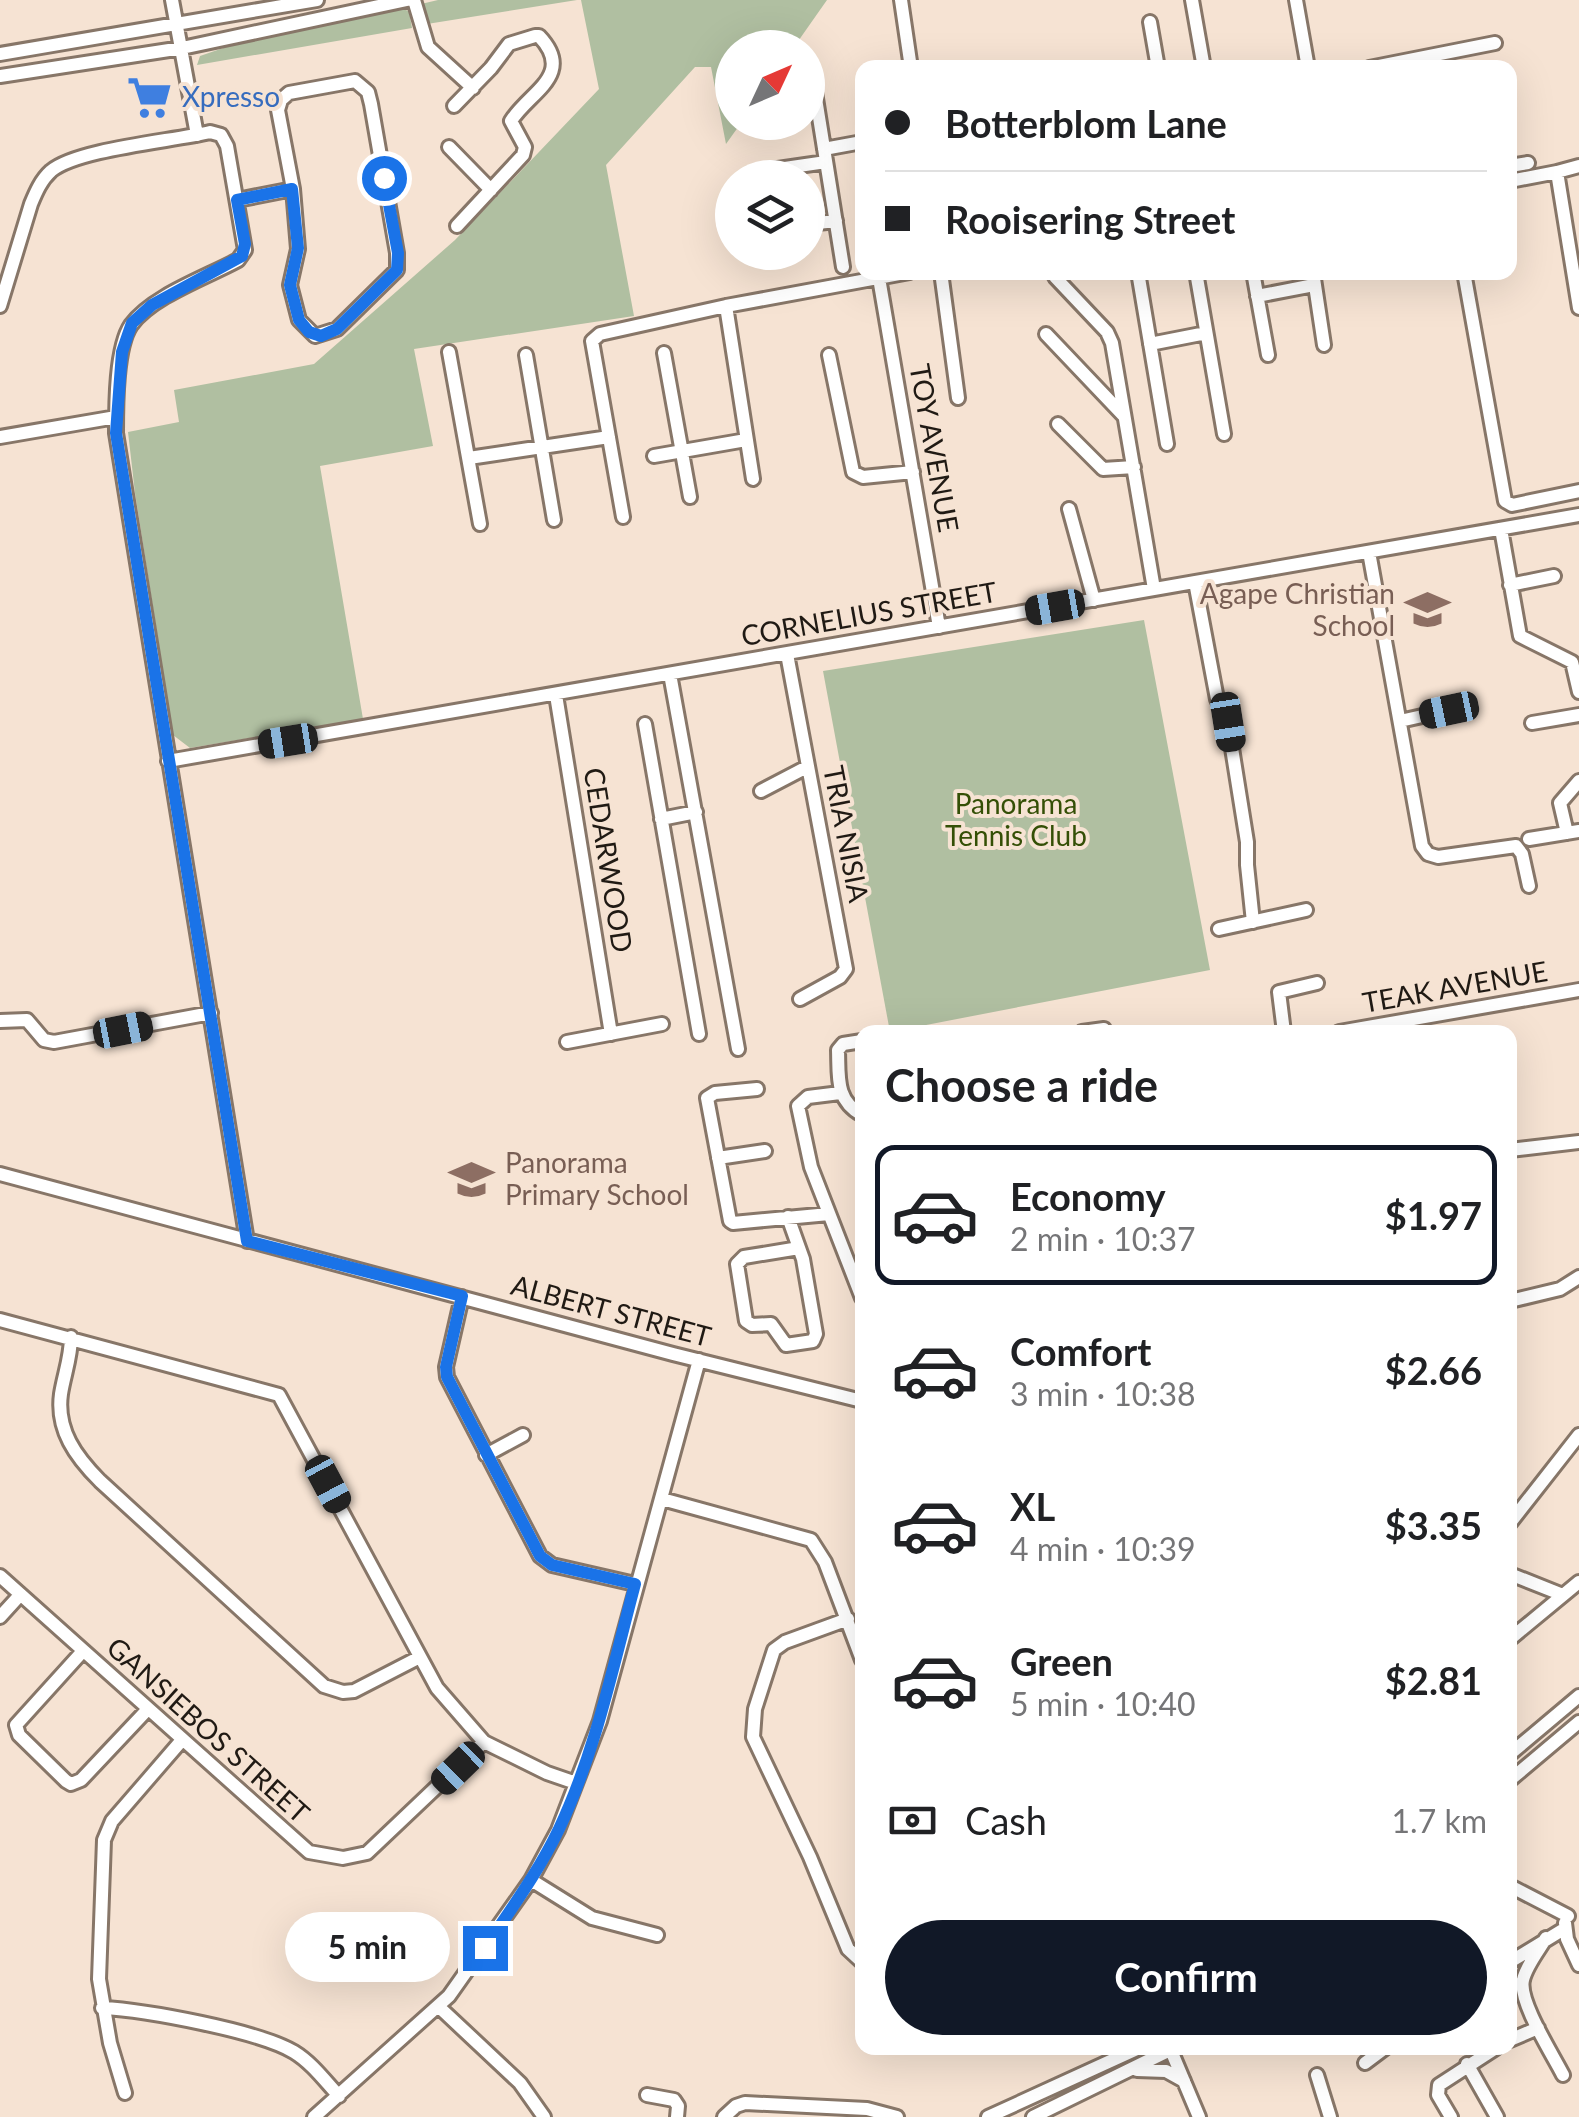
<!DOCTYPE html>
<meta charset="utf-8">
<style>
body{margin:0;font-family:Lato,sans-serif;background:#f6f6f6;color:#202124;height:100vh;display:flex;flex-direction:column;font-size:38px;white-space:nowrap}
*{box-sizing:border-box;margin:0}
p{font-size:32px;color:#757577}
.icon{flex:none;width:55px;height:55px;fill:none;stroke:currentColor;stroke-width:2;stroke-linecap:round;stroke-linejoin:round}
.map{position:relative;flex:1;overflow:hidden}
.drawer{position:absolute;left:855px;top:1025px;width:662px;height:1030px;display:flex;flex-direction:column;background:#fff;border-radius:20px;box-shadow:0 10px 40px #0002}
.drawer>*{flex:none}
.banner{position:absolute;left:855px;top:60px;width:662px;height:220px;border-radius:20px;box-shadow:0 10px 40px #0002;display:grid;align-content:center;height:220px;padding:0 30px;background:#fff}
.needle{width:65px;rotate:46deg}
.buttons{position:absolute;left:715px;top:30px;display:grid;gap:20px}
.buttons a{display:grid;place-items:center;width:110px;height:110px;border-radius:50%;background:#fff;box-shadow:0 10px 40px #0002;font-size:50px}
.end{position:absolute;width:45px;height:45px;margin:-22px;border:12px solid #1a73e8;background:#fff;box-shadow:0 0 0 5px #fff}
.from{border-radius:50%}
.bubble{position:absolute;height:70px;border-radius:35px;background:#fff;box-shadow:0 10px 40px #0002;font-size:32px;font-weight:700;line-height:70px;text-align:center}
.car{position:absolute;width:30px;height:60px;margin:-30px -15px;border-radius:12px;box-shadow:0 0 8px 2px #0007;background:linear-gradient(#222 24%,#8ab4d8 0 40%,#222 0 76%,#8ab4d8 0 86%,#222 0)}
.banner b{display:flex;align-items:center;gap:35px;height:95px;font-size:38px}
.banner b+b{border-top:2px solid #e0e0e0}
.banner i{width:25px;height:25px;background:#202124}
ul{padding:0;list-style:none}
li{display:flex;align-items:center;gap:30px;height:140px;margin:0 20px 15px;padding:0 10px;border:5px solid transparent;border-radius:20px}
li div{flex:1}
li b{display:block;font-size:38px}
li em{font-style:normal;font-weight:700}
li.current{border-color:#111827}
li>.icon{width:90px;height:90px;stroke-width:1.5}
h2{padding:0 30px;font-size:45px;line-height:120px}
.pay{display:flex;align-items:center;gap:25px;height:110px;padding:0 30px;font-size:38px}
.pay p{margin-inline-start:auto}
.button{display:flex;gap:20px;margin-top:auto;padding:20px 30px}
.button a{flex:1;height:115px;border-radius:60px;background:#111827;color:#fff;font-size:40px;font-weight:700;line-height:115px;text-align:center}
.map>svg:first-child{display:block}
</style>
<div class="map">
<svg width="1579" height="2117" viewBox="0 0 1579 2117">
<rect width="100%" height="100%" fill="#f6e3d3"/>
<path fill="#b0bfa1" d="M438,0h139l-150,24 -6,-20z
M581,0h246l-33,47 -62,1v74l9,1 -15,21 -15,-77h-16l-89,98 28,151 -220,33 19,97 -113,20 43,253 -173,29 -17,-13 -38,-242 -7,-61 51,-10 -5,-32 140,-26 141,-124 144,-151z
M395,7l14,4 3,17 -215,37 3,-9 32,-11z
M1144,620l66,350 -320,62 -67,-361z"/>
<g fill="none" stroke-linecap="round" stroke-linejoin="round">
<defs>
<path id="minor" d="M172,0l25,135
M414,0l14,47 45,41
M901,0l10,68
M1192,0l12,68
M1296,0l12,68
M1150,22l8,46
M0,54l317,-54
M1369,68l126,-25
M0,76l182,-28 225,-48
M355,81l13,11 3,12 26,149v17l-60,59 -22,7 -16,-16 -9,-35 8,-36 -5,-60 -15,-79 3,-10 8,-7z
M814,86l29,181
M454,106l37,-38 18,-24 26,-8h4c37,39 -10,56 -28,85l14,26 -2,8 -66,71
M449,147l42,43
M824,149l38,-7
M1510,166l18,-3
M1579,166l-22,6 22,136
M771,170l55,-8
M1510,181l47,-9
M237,200l56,-11
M808,224l28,-3
M941,272l17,126
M1138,272l29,172
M1196,272l28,162
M1253,272l15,83
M1313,272l11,73
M1464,272l41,229 7,4 67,-14
M1055,277l52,55 5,11 42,246
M879,278l60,349
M1257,296l57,-11
M0,306l31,-102c5,-12 10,-24 20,-33 26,-22 122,-30 159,-39l11,3 6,11 18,104 -7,10c-31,17 -86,36 -107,65 -15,22 -15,80 -15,108l131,808
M726,306l27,173
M1046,334l77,81
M1150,344l56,-11
M449,352l31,172
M664,353l26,144
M526,355l28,165
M829,355l24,117 10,5 50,-5
M1058,424l45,45 31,-2
M0,437l116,-20
M654,456l92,-16
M469,458l140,-21
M1069,509l25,91
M623,517l-31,-176 8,-7 126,-28 184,-34
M1501,529l19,107 52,26 7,30
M1369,552l53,294 6,8 10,3 78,-11 6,8 7,32
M1195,582l22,117 11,24 19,119v23l6,57
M1510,585l44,-9
M787,654l59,315 -6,8 -40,22
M670,674l68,375
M556,695l55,339
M1400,721l49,-11
M1532,723l47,-8
M645,724l54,310
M168,761l1411,-246
M761,791l46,-24
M661,819l35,-7
M1567,833l-7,-30 19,-22
M1529,839l50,-8
M1219,929l87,-19
M0,1021l27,-1 17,20 10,2 157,-29
M1082,1032l22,-3
M1284,1032l-5,-40 38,-9
M1339,1032l240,-42
M862,1041l-19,3 -5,6c1,27 -3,50 24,65
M567,1042l95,-18
M757,1089l-42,4 -8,5 23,123 3,2 96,-9
M840,1093l-32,4 -10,9 13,61 51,131
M1510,1150l69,-8
M718,1158l47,-7
M0,1174l673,180 189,47
M788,1217l15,42 13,75 -3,7 -27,4 -15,-21 -19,1 -6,-4 -9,-57 7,-7 55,-9
M462,1297l-16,70 1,10 93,179 12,9 83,19
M1510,1301l50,-12 19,-12
M0,1320l279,75 158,293 47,54 63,31 29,10
M71,1337c0,20 -7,38 -10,57 -5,36 15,63 39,87l224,205 19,6 11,-1 64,-33
M486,1455l37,-20
M662,1499l149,41 14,22 37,98
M1510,1523l69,-88
M1510,1574l53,21
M0,1576l309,276 34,6 24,-5 117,-111
M0,1617l20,-22
M848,1619l-63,23 -11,8 -19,59 -2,28 57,120 38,92 14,13
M1510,1639l69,-57
M83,1651l-67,74 3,10 47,46 5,3 10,-4 67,-71
M1510,1754l69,-58
M1510,1780l69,-58
M531,1880l61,38 65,17
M1510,1886l58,30
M1565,1923l2,16 12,26
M1546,1938c-7,12 -20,28 -23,42 -5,21 30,75 40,95
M1510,1962l54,-33
M438,2006l82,77 24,34
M102,2008c43,2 157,23 192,44 18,11 31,29 45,44
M1510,2040l28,-12
M1170,2048l29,69
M1365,2063l20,-15
M1467,2064l30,53
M1137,2070l29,1 18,10
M1317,2075l13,42
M125,2093l-15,-50 -11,-64 5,-139 8,-19 70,-81
M647,2095l27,5 4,6 -1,11
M314,2117l135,-121 82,-116 27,-50 42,-109 99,-361
M724,2117l12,-11 9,-3 122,6 30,8
M988,2117l151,-69
M1033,2117l141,-69
M1451,2117l-13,-22 1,-10 57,-37"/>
</defs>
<use href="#minor" stroke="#877668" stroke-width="18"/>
<use href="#minor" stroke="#fff" stroke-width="12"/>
</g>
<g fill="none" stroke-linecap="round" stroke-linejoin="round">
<path stroke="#1a73e8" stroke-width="12" d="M384,178l14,75 -1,17 -60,59 -16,7 -12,-4 -10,-12 -9,-35 8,-37 -6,-59 -55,11 8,44 -3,12 -90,49 -20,18 -10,29 -6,81 131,808 215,55 -16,71 1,10 93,179 12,9 83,19c-22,82 -39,167 -76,245 -20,42 -48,80 -74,119"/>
</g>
<defs>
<symbol id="supermarket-bare" viewBox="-9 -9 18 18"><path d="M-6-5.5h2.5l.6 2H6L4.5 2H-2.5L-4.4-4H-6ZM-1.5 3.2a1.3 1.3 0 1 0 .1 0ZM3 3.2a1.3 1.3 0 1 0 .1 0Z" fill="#3f7fe0" stroke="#f6e3d3" stroke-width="2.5" paint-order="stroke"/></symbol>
<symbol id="school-bare" viewBox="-9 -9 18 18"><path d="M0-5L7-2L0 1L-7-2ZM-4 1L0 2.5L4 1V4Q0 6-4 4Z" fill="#8d6e63" stroke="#f6e3d3" stroke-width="2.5" paint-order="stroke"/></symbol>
</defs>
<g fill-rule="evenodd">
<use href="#supermarket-bare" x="118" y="66" width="63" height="63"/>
<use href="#school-bare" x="1396" y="578" width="63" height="63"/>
<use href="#school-bare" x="440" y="1148" width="63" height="63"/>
</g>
<g text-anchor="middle" stroke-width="8" stroke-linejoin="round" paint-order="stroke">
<g font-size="28" fill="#366cbe" stroke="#f6e3d3" text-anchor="start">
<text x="182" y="107">Xpresso</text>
</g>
<g font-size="28" fill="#201a14" stroke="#f6e3d3">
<text transform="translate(934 448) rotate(80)" y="10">TOY AVENUE</text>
<text transform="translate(869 614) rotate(-10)" y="10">CORNELIUS STREET</text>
<text transform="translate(846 834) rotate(79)" y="10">TRIA NISIA</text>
<text transform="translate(608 860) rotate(81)" y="10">CEDARWOOD</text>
<text transform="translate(1455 987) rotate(-10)" y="10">TEAK AVENUE</text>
<text transform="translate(611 1311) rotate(15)" y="10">ALBERT STREET</text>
<text transform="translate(208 1730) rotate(42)" y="10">GANSIEBOS STREET</text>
</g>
<g font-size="28" fill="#785e54" stroke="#f6e3d3" text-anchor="end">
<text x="1395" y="604">Agape Christian<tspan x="1395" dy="32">School</tspan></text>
<text x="505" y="1173" text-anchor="start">Panorama<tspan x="505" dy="32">Primary School</tspan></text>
</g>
<g font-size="28" fill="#344f06" stroke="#f6e3d3">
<text x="1016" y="814">Panorama<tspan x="1016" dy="32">Tennis Club</tspan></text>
</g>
</g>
</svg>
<div class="buttons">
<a><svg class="needle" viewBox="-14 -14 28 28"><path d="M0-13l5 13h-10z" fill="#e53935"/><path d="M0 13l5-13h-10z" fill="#757577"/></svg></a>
<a><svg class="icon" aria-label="layers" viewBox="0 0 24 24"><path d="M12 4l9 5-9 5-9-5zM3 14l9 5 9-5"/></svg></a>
</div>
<i class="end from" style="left:384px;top:178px"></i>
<i class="end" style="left:485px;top:1948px"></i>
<div class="bubble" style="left:285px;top:1912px;width:165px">5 min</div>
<i class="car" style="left:1055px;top:607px;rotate:260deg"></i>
<i class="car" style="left:1449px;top:710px;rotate:258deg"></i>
<i class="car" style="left:1228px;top:722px;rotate:171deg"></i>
<i class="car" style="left:288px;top:741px;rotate:261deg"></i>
<i class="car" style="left:123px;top:1030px;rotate:79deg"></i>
<i class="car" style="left:328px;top:1484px;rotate:152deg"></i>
<i class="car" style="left:458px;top:1768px;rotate:226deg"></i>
<div class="banner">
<b><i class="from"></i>Botterblom Lane</b>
<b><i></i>Rooisering Street</b>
</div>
<section class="drawer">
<h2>Choose a ride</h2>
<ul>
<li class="current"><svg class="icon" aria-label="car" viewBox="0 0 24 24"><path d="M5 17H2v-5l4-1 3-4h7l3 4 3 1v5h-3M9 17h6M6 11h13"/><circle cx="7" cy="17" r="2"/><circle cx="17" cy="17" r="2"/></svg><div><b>Economy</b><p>2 min · 10:37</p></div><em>$1.97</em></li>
<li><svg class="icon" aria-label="car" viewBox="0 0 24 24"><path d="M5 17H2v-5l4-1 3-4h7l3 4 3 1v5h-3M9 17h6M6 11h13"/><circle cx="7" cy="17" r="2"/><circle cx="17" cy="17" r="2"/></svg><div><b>Comfort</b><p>3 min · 10:38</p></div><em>$2.66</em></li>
<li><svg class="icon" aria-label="car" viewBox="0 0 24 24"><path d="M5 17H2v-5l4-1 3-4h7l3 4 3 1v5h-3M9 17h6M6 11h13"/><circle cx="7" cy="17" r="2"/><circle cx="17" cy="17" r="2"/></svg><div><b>XL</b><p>4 min · 10:39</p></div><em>$3.35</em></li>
<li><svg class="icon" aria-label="car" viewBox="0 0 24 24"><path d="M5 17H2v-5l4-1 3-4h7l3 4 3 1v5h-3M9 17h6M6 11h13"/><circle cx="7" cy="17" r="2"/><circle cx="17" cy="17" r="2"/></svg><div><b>Green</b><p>5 min · 10:40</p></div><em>$2.81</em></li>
</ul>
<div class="pay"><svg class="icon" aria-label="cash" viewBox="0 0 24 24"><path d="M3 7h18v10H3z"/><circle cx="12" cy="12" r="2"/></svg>Cash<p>1.7 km</p></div>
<div class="button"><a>Confirm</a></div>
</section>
</div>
